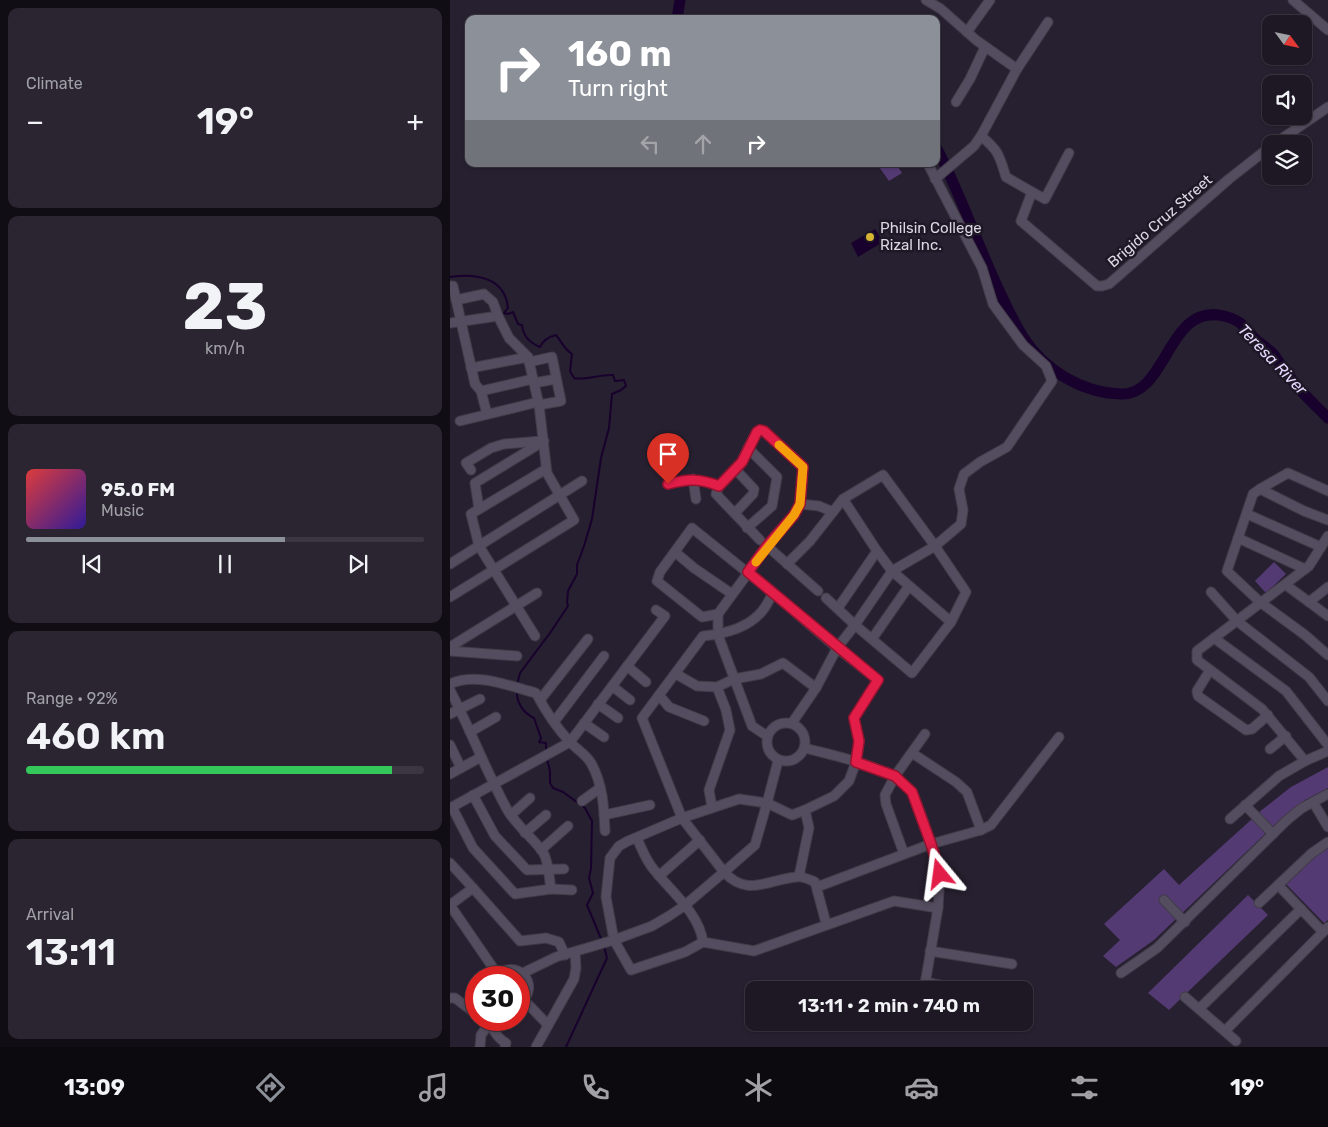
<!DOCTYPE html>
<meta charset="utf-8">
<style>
body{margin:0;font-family:Rubik,sans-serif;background:#2a2531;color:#f1f3f6;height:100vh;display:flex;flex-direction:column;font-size:19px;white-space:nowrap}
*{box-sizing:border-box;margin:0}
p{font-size:16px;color:#a0a0a6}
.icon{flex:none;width:28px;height:28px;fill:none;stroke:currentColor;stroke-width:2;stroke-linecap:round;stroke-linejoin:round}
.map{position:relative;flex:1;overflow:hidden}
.panel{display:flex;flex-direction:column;gap:8px;padding:8px;background:#100d14;width:450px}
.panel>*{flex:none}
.banner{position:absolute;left:15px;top:15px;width:475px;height:152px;border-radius:10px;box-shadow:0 1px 4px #0004,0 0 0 1px #3b3741;background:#8c9099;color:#fff;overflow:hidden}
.needle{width:32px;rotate:123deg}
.buttons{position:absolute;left:812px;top:15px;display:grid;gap:10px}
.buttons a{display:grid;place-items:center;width:50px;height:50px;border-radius:10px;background:#1d1824;box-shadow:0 1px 4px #0004,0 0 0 1px #3b3741;font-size:25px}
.speed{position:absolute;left:15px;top:966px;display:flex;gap:10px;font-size:25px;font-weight:700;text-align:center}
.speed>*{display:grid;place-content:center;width:65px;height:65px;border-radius:50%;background:#1d1824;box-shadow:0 1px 4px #0004,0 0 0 1px #3b3741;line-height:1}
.speed .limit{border:8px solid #d22;background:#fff;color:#111}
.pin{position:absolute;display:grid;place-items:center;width:42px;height:42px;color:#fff;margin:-51px -21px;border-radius:50% 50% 50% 0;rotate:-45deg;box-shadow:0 0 5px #0007}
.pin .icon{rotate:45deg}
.me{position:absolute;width:55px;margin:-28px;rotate:344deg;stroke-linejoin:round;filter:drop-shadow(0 0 4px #0008)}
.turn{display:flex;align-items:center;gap:18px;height:105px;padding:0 20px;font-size:22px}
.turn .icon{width:65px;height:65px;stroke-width:2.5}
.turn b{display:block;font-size:35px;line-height:42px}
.lanes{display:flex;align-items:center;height:48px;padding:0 20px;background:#0003;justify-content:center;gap:25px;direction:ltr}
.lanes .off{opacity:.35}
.big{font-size:38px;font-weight:600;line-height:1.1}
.panel .card{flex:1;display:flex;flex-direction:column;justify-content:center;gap:8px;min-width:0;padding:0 18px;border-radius:10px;background:#2a2531}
.panel .dial{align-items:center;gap:0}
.dial b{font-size:65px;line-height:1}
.song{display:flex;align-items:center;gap:15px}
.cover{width:60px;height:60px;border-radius:8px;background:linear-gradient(135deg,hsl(0 70% 55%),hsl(250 70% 35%))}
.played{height:5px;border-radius:2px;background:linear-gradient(90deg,#8c9099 65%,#3b3741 65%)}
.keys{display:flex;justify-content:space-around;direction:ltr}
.heat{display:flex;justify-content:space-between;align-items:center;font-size:28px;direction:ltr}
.charge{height:8px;border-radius:4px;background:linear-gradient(90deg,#34c759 92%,#3b3741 0)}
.trip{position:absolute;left:295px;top:981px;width:288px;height:50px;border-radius:10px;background:#1d1824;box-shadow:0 1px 4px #0004,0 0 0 1px #3b3741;font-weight:600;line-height:50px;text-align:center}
.tabs{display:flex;height:80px;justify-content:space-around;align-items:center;background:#0c0a0e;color:#a0a0a6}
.tabs .icon{width:35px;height:35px}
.tabs .selected{color:#8c9099}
.tabs b{font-size:22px;color:#f1f3f6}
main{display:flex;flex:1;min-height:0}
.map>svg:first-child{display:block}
.green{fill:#543a73}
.water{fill:#18022d}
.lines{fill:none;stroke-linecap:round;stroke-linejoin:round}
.stream{stroke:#18022d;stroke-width:2}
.river{stroke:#18022d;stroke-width:11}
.minor-casing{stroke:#413b48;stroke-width:11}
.minor{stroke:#544d5f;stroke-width:9}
.route-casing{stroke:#92132f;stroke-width:12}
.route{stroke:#e11d48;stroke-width:9}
.slow{stroke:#f59e0b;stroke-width:9}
.poi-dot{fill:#d7b434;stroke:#1d1726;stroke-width:2}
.labels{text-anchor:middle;stroke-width:5;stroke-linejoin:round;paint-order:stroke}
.street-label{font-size:15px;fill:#dbd7e2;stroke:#1d1726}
.poi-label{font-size:15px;fill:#dbd7e2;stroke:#1d1726;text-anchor:start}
.water-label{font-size:16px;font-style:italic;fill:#e6d7fd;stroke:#1d1726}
</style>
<main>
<section class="panel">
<div class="card"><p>Climate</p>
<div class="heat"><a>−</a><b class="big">19°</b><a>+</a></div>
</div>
<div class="card dial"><b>23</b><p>km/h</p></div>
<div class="card">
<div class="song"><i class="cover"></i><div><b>95.0 FM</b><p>Music</p></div></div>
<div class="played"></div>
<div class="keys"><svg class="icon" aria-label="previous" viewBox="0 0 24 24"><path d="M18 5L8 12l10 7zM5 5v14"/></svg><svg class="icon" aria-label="pause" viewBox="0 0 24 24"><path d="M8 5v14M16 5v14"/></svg><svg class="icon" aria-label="next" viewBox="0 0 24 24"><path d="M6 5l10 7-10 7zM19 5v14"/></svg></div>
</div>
<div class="card"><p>Range · 92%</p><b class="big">460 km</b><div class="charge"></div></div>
<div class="card"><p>Arrival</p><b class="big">13:11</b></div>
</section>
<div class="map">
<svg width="878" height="1047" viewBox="0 0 878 1047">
<rect width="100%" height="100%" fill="#272030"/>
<g class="green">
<polygon points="427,164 446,164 452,173 439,181"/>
<polygon points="824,562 836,574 816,593 805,581"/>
<polygon points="878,767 878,788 855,800 822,827 808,813 841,787"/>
<polygon points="802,819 816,833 704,940 666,967 653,956 670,940 654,924 714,869 729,885"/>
<polygon points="878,847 878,920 874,923 836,884 866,856"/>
<polygon points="798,895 818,915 719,1010 698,993"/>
</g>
<polygon class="water" points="425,229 433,242 408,257 401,243"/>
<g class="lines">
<g class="stream">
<path d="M0,277C25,273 55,277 58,308L54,313L58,314L63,312L68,324L72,325C73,336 80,343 90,347C93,340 98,337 106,335C112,342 114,349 122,354L120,371L124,378C132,381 151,374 163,375L165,381L174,380L176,386L171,390L162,394L159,428L151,458L142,519L134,546L127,565V574L118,591L117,602L118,606L100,633L70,673L67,685"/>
<path d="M67,690C66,702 73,713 84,718L91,738L89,742L96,743V752"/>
<polyline points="97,759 100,771 100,783 103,788 113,792 135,808 142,821 141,868 139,878 143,893 137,905 152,941"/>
<polyline points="116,1047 157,958 154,946"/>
</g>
<g class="river">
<polyline points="227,19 230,0"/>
<path d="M486,147C510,192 526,241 547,286C555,303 563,321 573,337C594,370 632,393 671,394C718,396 717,302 774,316C794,321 794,328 806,340C812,345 819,349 824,355C831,365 838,375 846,385C856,397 867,407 878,418"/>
</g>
<g class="minor-casing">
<g id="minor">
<path d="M476,0L491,9L526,40L567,69L531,136C549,151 549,155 556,177L582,192L571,221L647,286H652L659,284L779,179L821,146"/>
<polyline points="843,0 878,30"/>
<polyline points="517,32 540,0"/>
<polyline points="567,69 598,22"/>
<polyline points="506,102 520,79 535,47"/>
<polyline points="824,144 878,107"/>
<polyline points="485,179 524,146 531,136"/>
<polyline points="582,192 595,199 596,197 619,153"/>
<polyline points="0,286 3,286 25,384 31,391 37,414"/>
<polyline points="0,323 48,316"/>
<polyline points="79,362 102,357 111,401 89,405"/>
<polyline points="21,368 78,357"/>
<polyline points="84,383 106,379"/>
<polyline points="31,391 83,379"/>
<polyline points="10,421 88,402"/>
<polyline points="285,469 292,462 298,448"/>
<polyline points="21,470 16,463 41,448 54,444 91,441"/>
<polyline points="243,479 246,499"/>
<path d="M218,484C239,479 249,478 269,486"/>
<polyline points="810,489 854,511 878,520"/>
<polyline points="878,491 838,473 810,489 803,494 777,571 810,602 855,635 878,655"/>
<polyline points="393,499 433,475 485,546 516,592 501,622 442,571 485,546 511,524 513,510 509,489 514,474 530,462 557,447 602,381 596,366 573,345 543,304 532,268 478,164"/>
<polyline points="350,504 369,506 383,512"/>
<polyline points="29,509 25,483 94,441"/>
<polyline points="285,513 303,494 304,489 285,469 269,486 266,494 310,540"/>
<polyline points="797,514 871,547"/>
<polygon points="242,528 298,573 268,614 252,617 207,581 210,572"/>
<path d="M297,528L322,506L327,477L298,448L307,432L310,431H314L353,467L350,504L344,515L317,546L298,573L323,593C320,598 317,605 313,610C299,628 275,634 253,636L192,718L232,818L274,872L305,845L317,803L289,799L232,818L178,841L169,846L160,858L156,897L164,940L202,926L219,916L234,906L274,872C298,898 318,879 347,877C353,876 360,880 365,882L376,923"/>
<polyline points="788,538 855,569"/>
<polyline points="317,546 368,591"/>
<polyline points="427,551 442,571 405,625 462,673 501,622"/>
<polyline points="225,552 244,568 282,594"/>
<polyline points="0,564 132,481"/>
<polyline points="337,564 360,541 393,499 427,551 388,608"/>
<polyline points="836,585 878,616"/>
<polyline points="761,592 787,621 859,677 878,701"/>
<polyline points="323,593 387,648 405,625 376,598"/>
<polyline points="0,597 124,520 97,473 89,405 78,357 59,338 48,316 43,302 34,294 6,300"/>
<polyline points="859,602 878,587"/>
<polyline points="268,614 268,635 302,726 317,736"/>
<polyline points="85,636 29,546 21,514 96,469"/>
<polyline points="764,638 836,691 878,745"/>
<polyline points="422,639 459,586"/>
<polyline points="0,647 87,593"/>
<polyline points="0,651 67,656"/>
<polyline points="177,666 196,682"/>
<polyline points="760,670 747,691 748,696 796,730 802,729 818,715"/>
<polyline points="226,674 247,686 267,687 284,679 311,674 333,663 366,688"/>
<path d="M0,684C27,672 59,686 86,693C95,710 106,727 119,741C126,749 136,754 141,763C153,784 154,808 155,831"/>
<polyline points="162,686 180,700"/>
<path d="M0,690C21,730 36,772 58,811C68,827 82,837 93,852C99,862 99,878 101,889L65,894L23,848L2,807L120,742L215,616L206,610"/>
<polyline points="209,695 219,707 254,721"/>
<polyline points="90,700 138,639"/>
<polyline points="148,704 168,718"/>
<polyline points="0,714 30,699"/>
<polyline points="104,722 154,656"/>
<circle cx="336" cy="742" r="19"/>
<polyline points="134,723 154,737"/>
<polyline points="342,723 366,688 387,648 428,680 404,718 409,741 406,762 399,781 384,796 355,810 359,828 349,876"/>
<polyline points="20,732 46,717"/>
<polyline points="0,745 11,768"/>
<path d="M355,748C384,756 445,767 462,793C468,803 476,831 481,844L367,887"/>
<polyline points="820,749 836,736"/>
<polyline points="462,753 506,782 517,792 531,830"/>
<polyline points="328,761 317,803 342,815 355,810"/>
<polyline points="855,761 812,709 747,660 747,651 859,566 878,536"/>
<polyline points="0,774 31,757"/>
<polyline points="23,795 45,836 77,870 114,869"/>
<polyline points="132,801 150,788"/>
<polyline points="863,802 878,827"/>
<polyline points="795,805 823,834"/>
<polyline points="262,807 259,790 280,730 276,710 267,687"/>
<polyline points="61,815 80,798"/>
<polyline points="154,815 200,805"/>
<polyline points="780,819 829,776 855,761 878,751"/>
<polyline points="75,833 96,815"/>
<path d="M187,838C191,848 195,857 201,866C219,890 249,912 253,942"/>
<polyline points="91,850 118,826"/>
<polyline points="454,854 436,804 435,795 445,776 475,734"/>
<polyline points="0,863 23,888 0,905"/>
<polyline points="209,876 250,840"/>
<polyline points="828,885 873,932"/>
<polyline points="23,888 70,941 96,938 109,942 115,955"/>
<polyline points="101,889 122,890"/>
<polyline points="714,900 735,922"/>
<polyline points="809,903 862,853 878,842"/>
<polyline points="0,905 48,975"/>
<polyline points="480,951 562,964"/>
<polyline points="73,973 106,957 164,940 181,970 235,952 253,942 304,951 444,901 488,908"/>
<polyline points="671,973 707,948 837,820 852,808 878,794"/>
<path d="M46,978C65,954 94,987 69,1003"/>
<polyline points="475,982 514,990"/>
<polyline points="474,990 488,908 490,874 481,844 531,830 541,825 609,737"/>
<polyline points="735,997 786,1041"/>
<polyline points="0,998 5,998 26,1014"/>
<polyline points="74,1000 98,1025"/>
<polyline points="749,1009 851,909"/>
<path d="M35,1020C45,1027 43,1036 56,1043L55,1047"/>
<polyline points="775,1031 878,927"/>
<polyline points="30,1047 31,1035 41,1021"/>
<polyline points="86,1047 124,979 126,968 125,952"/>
</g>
</g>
<use href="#minor" class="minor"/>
</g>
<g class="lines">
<g class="route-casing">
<path id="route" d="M218,484C239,479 249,478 269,486L292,462L307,432L310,430L314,431L353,467L350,504L344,515L317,546L298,572L428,680L404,718L409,741L406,762L445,776L462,792L481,844L490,874"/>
</g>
<use href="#route" class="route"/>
<polyline class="slow" points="306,562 344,515 350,504 353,467 329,445"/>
</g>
<circle class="poi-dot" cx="420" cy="237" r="5"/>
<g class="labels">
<g class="street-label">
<text transform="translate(710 221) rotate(-41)" y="5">Brigido Cruz Street</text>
</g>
<g class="poi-label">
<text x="430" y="233">Philsin College<tspan x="430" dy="17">Rizal Inc.</tspan></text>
</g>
<g class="water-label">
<text transform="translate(823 359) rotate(46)" y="6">Teresa River</text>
</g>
</g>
</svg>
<div class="buttons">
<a><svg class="needle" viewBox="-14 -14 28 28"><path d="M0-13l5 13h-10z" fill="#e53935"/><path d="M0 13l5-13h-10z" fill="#a0a0a6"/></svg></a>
<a><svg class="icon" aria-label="sound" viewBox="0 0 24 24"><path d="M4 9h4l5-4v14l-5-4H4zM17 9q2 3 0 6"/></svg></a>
<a><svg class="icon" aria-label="layers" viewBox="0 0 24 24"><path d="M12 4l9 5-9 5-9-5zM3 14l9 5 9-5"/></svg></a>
</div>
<div class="speed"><div class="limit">30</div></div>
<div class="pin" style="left:218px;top:484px;background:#d93025"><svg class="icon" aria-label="arrive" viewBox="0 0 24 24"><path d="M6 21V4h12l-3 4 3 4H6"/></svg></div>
<svg class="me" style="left:490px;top:874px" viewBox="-20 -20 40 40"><path d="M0-17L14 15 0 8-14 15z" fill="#e11d48" stroke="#fff" stroke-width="4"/></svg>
<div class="trip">13:11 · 2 min · 740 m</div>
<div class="banner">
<div class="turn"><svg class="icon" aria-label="right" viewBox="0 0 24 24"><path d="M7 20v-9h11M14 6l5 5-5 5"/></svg><div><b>160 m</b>Turn right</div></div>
<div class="lanes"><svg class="icon off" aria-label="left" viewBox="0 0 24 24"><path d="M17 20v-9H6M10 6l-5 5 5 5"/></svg><svg class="icon off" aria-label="ahead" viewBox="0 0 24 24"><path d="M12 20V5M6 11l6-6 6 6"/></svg><svg class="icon" aria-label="right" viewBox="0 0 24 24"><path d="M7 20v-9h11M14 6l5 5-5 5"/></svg></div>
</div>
</div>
</main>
<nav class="tabs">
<b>13:09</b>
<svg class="icon selected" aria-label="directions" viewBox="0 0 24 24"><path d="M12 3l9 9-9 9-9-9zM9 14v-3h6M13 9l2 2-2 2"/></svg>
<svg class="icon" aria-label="music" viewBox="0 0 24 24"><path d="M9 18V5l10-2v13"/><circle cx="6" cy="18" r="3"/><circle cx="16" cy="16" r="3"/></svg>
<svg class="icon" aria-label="phone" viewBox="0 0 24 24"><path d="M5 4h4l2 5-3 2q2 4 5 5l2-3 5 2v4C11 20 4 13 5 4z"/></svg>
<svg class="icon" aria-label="climate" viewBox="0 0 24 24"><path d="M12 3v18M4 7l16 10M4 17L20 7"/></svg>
<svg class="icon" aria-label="car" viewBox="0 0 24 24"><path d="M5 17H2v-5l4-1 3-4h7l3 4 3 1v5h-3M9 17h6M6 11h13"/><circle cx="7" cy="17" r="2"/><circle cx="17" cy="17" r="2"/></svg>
<svg class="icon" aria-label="filters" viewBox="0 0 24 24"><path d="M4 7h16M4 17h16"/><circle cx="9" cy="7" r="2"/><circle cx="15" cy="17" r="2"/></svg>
<b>19°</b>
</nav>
